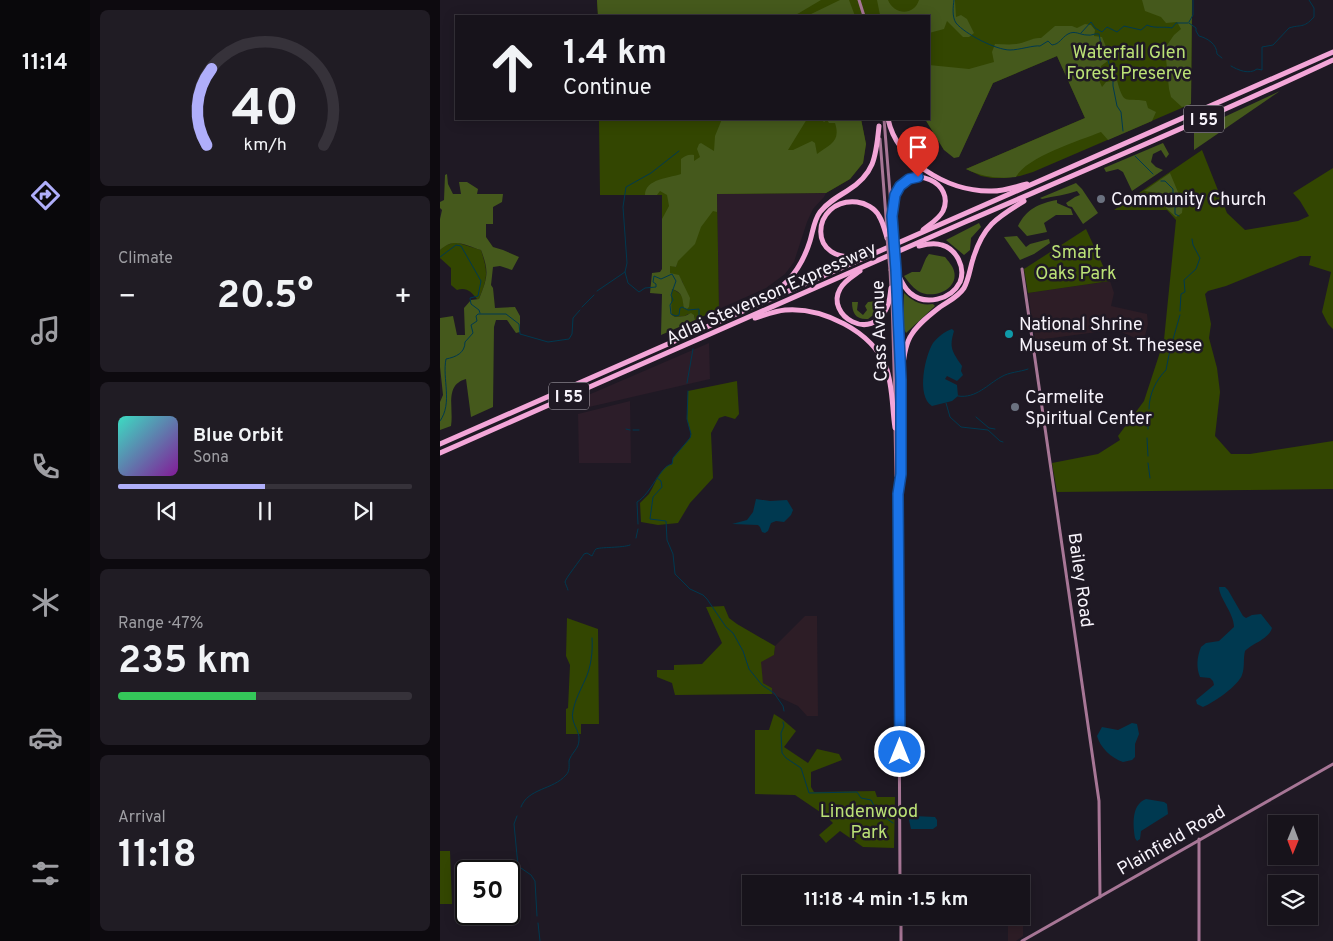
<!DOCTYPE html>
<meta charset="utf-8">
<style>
body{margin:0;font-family:Overpass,sans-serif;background:#201c24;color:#f1f3f6;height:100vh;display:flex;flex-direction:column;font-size:19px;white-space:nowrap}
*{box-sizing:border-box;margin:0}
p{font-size:16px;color:#9e9ea3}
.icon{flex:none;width:28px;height:28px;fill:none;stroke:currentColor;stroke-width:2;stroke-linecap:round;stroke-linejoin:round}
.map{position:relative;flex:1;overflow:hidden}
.side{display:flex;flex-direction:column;gap:10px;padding:10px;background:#0d0a0f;width:350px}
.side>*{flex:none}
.hud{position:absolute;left:15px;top:15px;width:475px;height:105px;border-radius:0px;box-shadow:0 2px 12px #0003,0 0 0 1px #36323a;background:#17131b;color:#f1f3f6;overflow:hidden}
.needle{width:32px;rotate:181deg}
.fabs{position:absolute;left:828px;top:815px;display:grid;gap:10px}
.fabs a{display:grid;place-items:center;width:50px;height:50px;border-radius:0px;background:#17131b;box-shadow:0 2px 12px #0003,0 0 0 1px #36323a;font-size:25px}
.speed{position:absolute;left:15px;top:860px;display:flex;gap:10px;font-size:25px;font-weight:700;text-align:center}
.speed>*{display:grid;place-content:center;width:65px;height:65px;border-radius:50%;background:#17131b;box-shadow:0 2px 12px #0003,0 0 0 1px #36323a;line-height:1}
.speed .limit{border:2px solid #111;border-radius:8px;background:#fff;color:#111}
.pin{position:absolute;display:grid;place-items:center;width:42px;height:42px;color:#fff;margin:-51px -21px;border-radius:50% 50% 50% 0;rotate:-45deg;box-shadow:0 0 5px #0007}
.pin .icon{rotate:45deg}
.me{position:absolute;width:55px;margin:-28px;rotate:0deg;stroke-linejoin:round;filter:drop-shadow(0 0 4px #0008)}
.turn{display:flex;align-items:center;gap:18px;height:105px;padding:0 25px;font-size:22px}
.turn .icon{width:65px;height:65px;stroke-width:2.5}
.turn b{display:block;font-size:35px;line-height:42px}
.big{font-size:38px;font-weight:700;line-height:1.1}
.side .card{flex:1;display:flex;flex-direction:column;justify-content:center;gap:8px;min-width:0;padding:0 18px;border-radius:8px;background:#201c24}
.side .dial{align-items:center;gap:0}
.dial svg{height:130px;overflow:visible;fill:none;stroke:#36323a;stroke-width:7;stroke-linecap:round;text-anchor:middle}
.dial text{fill:#f1f3f6;stroke:none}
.song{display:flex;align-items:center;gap:15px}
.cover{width:60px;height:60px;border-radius:8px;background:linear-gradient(135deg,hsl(170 70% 55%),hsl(290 70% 35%))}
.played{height:5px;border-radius:2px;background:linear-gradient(90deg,#afaefa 50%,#36323a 50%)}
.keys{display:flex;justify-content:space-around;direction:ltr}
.heat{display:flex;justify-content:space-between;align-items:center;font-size:28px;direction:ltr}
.charge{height:8px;border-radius:4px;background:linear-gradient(90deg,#34c759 47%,#36323a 0)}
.trip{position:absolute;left:302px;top:875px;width:288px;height:50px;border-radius:0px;background:#17131b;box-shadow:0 2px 12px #0003,0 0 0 1px #36323a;font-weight:700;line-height:50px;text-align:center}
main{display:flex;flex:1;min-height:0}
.tab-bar{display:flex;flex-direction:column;width:90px;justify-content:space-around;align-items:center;background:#09080b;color:#9e9ea3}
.tab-bar .icon{width:35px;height:35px}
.tab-bar .selected{color:#afaefa}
.tab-bar b{font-size:22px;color:#f1f3f6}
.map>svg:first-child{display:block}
.industrial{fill:#2c1d29}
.education{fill:#2d1d26}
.green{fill:#334601}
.forest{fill:#45591c}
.water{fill:#003950}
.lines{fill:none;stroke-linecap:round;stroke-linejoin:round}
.stream{stroke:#003950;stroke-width:1}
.secondary{stroke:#a77696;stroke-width:3}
.highway{stroke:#f3a6d8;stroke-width:5}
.secondary-bridge{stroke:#a77696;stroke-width:3}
.route-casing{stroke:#114b97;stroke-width:12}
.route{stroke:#1a73e8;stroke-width:9}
.worship-dot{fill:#6b7280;stroke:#1f1924;stroke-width:2}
.culture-dot{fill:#0f9aa8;stroke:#1f1924;stroke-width:2}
.labels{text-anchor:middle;stroke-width:5;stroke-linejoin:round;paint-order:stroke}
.shield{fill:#1f1924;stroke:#b6b2ba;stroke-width:1}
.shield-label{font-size:16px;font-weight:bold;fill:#f7f3fb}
.park-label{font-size:18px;fill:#bbe176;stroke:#1f1924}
.poi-label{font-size:18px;fill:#f7f3fb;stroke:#1f1924;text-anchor:start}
.street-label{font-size:18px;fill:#f7f3fb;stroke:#1f1924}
</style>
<main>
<nav class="tab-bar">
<b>11:14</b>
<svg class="icon selected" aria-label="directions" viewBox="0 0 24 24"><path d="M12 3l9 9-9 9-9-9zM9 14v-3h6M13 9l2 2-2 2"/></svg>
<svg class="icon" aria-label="music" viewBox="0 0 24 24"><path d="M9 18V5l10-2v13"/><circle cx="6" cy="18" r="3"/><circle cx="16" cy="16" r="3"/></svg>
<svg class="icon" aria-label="phone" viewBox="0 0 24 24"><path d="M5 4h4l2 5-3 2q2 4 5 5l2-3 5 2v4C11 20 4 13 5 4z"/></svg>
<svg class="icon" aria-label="climate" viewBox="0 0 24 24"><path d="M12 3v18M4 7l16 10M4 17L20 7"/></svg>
<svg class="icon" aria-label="car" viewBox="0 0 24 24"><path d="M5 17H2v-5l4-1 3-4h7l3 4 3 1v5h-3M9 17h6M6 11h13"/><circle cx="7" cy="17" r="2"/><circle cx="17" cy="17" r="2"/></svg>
<svg class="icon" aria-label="filters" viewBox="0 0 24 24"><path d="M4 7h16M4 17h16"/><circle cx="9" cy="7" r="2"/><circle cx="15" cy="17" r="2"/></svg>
</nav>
<section class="side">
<div class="card dial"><svg viewBox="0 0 100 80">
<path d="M14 69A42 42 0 1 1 86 69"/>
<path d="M14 69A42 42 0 0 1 17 22" stroke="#afaefa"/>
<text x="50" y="56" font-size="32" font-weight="700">40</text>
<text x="50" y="72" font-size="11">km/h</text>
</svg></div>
<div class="card"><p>Climate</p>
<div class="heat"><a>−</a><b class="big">20.5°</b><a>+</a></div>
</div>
<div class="card">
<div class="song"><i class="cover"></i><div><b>Blue Orbit</b><p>Sona</p></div></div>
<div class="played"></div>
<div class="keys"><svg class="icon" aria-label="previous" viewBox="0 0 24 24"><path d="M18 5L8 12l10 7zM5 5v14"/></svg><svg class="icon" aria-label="pause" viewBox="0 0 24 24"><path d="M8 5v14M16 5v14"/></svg><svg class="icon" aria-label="next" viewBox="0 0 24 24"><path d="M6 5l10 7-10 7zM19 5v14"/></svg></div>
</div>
<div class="card"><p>Range · 47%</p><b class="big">235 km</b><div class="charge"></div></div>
<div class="card"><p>Arrival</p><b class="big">11:18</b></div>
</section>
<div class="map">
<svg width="893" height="941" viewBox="0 0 893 941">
<rect width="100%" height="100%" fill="#1f1924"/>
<g class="industrial">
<polygon points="386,193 384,197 373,209 367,222 354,262 345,274 326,288 279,309 277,194"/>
<polygon points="269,343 270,379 136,410 132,402"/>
<polygon points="190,401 191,463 139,463 138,414"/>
</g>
<g class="education">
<polygon points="670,281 674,293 671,306 707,314 708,324 704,340 702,341 679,331 672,330 597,340 595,339 588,293"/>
<polygon points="365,616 377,616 378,716 367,716 358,706 332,694 332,688 323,683 321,672 321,661 334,655 335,646"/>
<polygon points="583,905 583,936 576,941 568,941 568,925 561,925 560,916 581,916 581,906"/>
</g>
<g class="green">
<polygon points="157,0 752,0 751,104 593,172 580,176 565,178 552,178 541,176 526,169 645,118 617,56 553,83 521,152 504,150 485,119 489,119 489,16 158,16"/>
<path d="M159,119H421L426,144L423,163L410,179L386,193L277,194L279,309L255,320L254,315L248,314L245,316L235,317L232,315L230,293L232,289C240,293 244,295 243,305L247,295L242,281L230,273V265L236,267L237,262L222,260V195H160Z"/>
<polygon points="762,150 787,213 805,230 858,221 869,216 860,201 853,193 893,168 893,329 888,324 882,312 891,272 869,265 871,256 860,256 786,286 768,291 765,294 771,324 769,338 777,368 780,392 775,436 791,454 810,454 893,441 893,489 617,492 612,463 658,454 680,440 678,436 704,401 724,340 736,220 727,210 674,210"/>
<polygon points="646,229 670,281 588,293 584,269"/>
<path d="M15,242L41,250C48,272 48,277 39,299H37C31,292 27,287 17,290L11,285V268L0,258V250L4,246Z"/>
<path d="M297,381L299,414L295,419L285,416L279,418L271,433L273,478L250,503L238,523L218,525L201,522L200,503C203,500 206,497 209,494C215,485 220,467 232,464L233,458L250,438L251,434L247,419L248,391Z"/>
<polygon points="284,606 289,618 297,624 335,646 334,655 321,662 323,683 332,688 332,694 235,695 232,683 217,677 217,670 234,670 234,665 262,664 282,643 266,607"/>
<polygon points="127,618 158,629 159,724 141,724 141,734 126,734 126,709 128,708 130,665 126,656"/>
<polygon points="334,714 342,719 356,731 344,747 368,763 377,749 399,754 402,760 371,772 371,787 374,792 435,791 437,797 455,797 454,848 423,847 400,831 386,843 379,835 393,823 386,816 355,795 315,794 315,730 329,730"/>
<polygon points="10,851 12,904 0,904 0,851"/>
</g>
<g class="forest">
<polygon points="157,0 381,0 354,16 158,16"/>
<polygon points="400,0 409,0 415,16 367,16"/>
<path d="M437,0H448C454,15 474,16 479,0H515L516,17L521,15L527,19L534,33L529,37H523L507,21L504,29L489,33V16L440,15Z"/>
<polygon points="702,0 752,0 751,104 742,107 731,97 729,89 725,48 734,35 741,29 737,22 726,23 721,17 705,11"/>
<path d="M645,24L651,25L655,30L654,36L662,37L669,54V60L661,66L659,80L662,87L666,82L677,80C684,107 685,97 706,101L708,108L716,112L712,121L668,140L661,132C641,140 586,157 576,177C558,179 543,177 526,169L645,118L617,56L553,83L519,157L514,158L504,150L485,119H489V65L529,69L554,62L552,52L555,44C562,44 569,45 576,44C585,43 593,37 601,38L615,26H632L637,28Z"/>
<polygon points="840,91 754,150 754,131"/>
<path d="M282,119H367L348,150H353L372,141L375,143L377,154C390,144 401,142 395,123H389L387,120L384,122L381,119H421L426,144L423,163L410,179L386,193L277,194V212L273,211L261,227L255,244L238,261L236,267L230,266V273L239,275L250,298L249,307L247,309L244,308C242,297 243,293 232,289L231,300L232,315L235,317L245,316L251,313L254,315L255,320L221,335L222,294L210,293L212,273L220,272L222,269V219L229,206L227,195L220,191L217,195H205C205,179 229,178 241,174V159C245,156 248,154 254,155V161L260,157L257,149L259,144L261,143L274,151L275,136Z"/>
<polygon points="723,143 729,154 726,158 721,150 713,154 711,162 716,167 723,170 692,191 683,172 678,169 666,172 664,168"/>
<polygon points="730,173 743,204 742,213 736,217 726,208 726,194 704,191"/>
<path d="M7,174L8,184L13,194H21L19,182H27L38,189L37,194H63L62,202L53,207V224H46V237L53,247L63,250L79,257L72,270L60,266L53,267L51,285L53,288L55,308L75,307L80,316V332L76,333L67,320H56L54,327L53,407L31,417L26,379C4,385 14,408 11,426L0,430V402L3,395L0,367V318L13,316L17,335H25L24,308L31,300L39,299C48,277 49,271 41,250C25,245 14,237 0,250V219L2,210L0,208V202L4,200L5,175Z"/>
<path d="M636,183L642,189L658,213L643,224L632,207L628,206L626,203L635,197L640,195L637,191C626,195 614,196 602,199L600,198Z"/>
<path d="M617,200V203L631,209L633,215H616L604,223L607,232L587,236L578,226C586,209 600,203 617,200Z"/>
<polygon points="539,223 541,227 531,238 530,250 524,255 506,240"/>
<polygon points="577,236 586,247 590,244 609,239 610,243 594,254 580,260 564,237"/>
<path d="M489,254L505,257C508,261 513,266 514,271C519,290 492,300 478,291C472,287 468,281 464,276L472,272H480C484,265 484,260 489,254Z"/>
<path d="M464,293C473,301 480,306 493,304L495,306L466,333L463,327Z"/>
<path d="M437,301L440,310L428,319C416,320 412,313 412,302H418L417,310L423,315L427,310L425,306L428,302Z"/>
</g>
<g class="water">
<path d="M512,329L514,331C509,348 512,351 522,366L521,371L523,375L517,381L507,376L505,379L517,385L518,396L512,401L492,406C476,396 485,356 493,343C498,337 505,331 512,329Z"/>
<polygon points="316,499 330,501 347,500 353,510 351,515 344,522 336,521 331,523 328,531 325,533 322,532 320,527 318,525 292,524 307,520 313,512"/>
<path d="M779,587H785L788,590L803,616L806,618L812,615L821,614L832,628C829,639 813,643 805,651C803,659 805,667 802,675C798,686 773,703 763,707L757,704L756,700L774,685L773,681L770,678L760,677C756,667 757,657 761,647L766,643L779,641L794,627C794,613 779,598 779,587Z"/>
<path d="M692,723L697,724L699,734L695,744V757L692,760L683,762C671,758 660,747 657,736L662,727L678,730Z"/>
<path d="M706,799L724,802L727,804L728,814L701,831L700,839L697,841L695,838C693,825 691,805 706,799Z"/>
<polygon points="474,816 495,817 497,820 497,826 493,829 471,829 469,820"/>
</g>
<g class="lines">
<g class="stream">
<path d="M514,0C513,7 512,17 516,23C525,34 556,50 570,50C579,50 594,45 600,46L608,41L612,45C620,44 621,38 628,34C635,30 640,35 647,35C652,36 654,33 659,34L661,45L667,56L673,79V86L677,106L681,112L683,131"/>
<polyline points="749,22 753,15 753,0"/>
<path d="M749,23L756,28V31L759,36C767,38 777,44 777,54L782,58"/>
<path d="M641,33L651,22L655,28L662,32L667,27L677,32L684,26L701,30L707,25C715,29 724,26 732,28L736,23H748"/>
<path d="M791,66C798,70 809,75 817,69L822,70V47L833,45L849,28C861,24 863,29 874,17V8L869,0"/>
<polyline points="695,156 713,174"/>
<polyline points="721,181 725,181 733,189 733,193 738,197 735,208 735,214 739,216"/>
<polyline points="0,257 16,245 21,246 41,281 38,296 30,298 31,304 39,310 40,313"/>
<polyline points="185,272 188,283 199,292 205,288 216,287 216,284 213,282 214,276 221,279 232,274 236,281 231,295 233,300 230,305 231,314 236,316 239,315 240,308 242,307 248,310 259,309 259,318"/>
<polyline points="157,291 185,272 187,263 183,207 186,187 211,173 239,151"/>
<polyline points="142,307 154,295"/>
<polyline points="740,311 741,294 745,292 744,280 756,269 760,258 753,245 752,239"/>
<polyline points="247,383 253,349"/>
<path d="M518,396C536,399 548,384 561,377C569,372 580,372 588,369"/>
<polyline points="506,403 510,417 521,427 548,430 560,441 563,442"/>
<path d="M709,409C709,394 716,380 726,370C729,351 735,333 740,315"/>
<polyline points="536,417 549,428 555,429"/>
<path d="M0,421C13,403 2,379 6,359C16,357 25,353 25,342L33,333L31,325L37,321L36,316L38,314H66L79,324L80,334L108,342L129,339L132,334L133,318L140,310"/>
<polyline points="186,429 190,430"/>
<polyline points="708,429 708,416"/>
<polyline points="193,430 199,430"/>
<polyline points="707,438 708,456"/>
<polyline points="708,463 710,478"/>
<polyline points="217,478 221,481 222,487 213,497 210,519 226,521 227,540 233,554 235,574 250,589 263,595 267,599 286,627 293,633 303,651 309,669 322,685 334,693 343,706 344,711"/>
<path d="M198,524L197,502C211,494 220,466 232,464L233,458L250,438L251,434L247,419L248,391"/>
<polyline points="196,538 198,529"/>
<path d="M128,590C128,589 125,583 125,582C125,579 141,559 144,554L147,553L152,556C153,554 154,551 156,549C159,547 183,548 190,545"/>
<polyline points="343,722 344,726 341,733 342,753 346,758 361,768 369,793 417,792 421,798 431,800 438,813 453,823"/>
<path d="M81,807C88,788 113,790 126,775C130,771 129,766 129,761C131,753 139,749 139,740C140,730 130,723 133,711C135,700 141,689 145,680C151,668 153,651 152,638"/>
<polyline points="77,816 74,824 78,866 91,875 95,881 97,916"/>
<polyline points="98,923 100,941"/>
</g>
<g class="secondary">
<polyline points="419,0 424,16"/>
<polyline points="444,119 451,205"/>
<polyline points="440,139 447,230"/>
<polyline points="452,214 453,234"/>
<polyline points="582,269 659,801 660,897"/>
<polyline points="450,270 451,290"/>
<polyline points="457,276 460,369"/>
<polyline points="452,298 455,404"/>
<polyline points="455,428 456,476 458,481"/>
<polyline points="759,839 759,941"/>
<polyline points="460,884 458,494 461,474 461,380"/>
<polyline points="461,916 461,941"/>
<polyline points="582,941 893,764"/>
</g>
<g class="highway">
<path d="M448,119C457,161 507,191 549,191C563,192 574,187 587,184"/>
<path d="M452,215C453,208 453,199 456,192C471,162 516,183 503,211C499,219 490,224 483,230"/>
<path d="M424,255C364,268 371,197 417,202C425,203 435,208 439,216C443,222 445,231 447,238"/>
<path d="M456,270C460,278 463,287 470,293C485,306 511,300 520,282C526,267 516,249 502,245C494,242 486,244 479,246"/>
<path d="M420,271C413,276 404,281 400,289C385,315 432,344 447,307C450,301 450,294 451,288"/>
<path d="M323,299C347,287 362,267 370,241C373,231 374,220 380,212C387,203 397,197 407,191C435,174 436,156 439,126"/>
<path d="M315,318C325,315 335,311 345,310C382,307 432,331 446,367C453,386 452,408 455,428"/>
<path d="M461,380C466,339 466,333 500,307C509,301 518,297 524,288C529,279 530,268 533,259C543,226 556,218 584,201"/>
<polyline points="0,444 893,52"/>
<path d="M0,453C175,376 350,298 525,222C648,169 772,117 893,60"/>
</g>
<g class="secondary-bridge">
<polyline points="453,234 456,270"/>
<polyline points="447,238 450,270"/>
</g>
</g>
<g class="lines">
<g class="route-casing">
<polyline id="route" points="460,752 458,494 461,474 461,380 456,270 452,216 455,195 460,186 469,179 478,177"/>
</g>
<use href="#route" class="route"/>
</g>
<g class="worship-dot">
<circle cx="661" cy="199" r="5"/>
<circle cx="575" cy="407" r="5"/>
</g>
<circle class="culture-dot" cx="569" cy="334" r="5"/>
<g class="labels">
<g class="shield">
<rect x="744" y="105.5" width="40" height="27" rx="4"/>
<rect x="109" y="382.5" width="40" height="27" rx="4"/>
</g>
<g class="shield-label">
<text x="764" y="125">I 55</text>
<text x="129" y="402">I 55</text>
</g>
<g class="park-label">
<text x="689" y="58">Waterfall Glen<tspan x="689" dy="21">Forest Preserve</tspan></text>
<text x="636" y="258">Smart<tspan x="636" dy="21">Oaks Park</tspan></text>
<text x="429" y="817">Lindenwood<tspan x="429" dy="21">Park</tspan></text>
</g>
<g class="poi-label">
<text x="671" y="205">Community Church</text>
<text x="579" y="330">National Shrine<tspan x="579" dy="21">Museum of St. Thesese</tspan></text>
<text x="585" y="403">Carmelite<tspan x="585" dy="21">Spiritual Center</tspan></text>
</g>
<g class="street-label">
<text transform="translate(331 293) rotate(-24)" y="6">Adlai Stevenson Expressway</text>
<text transform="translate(439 331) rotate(-92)" y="6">Cass Avenue</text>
<text transform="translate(641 580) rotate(82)" y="6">Bailey Road</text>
<text transform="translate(731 840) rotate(-30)" y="6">Plainfield Road</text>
</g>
</g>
</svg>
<div class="fabs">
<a><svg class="needle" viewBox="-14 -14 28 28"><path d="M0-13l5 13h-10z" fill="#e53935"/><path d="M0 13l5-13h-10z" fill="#9e9ea3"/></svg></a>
<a><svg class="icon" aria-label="layers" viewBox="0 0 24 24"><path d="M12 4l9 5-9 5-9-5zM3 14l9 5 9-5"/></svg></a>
</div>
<div class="speed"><div class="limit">50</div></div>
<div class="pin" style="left:478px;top:177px;background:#d93025"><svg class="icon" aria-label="arrive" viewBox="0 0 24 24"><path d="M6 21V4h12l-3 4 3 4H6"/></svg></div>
<svg class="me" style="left:460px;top:752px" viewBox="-20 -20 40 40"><circle r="17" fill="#1a73e8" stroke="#fff" stroke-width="3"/><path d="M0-11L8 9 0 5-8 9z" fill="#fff"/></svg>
<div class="trip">11:18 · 4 min · 1.5 km</div>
<div class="hud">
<div class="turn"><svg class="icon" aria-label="ahead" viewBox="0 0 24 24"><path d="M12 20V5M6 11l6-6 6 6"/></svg><div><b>1.4 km</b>Continue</div></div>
</div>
</div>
</main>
